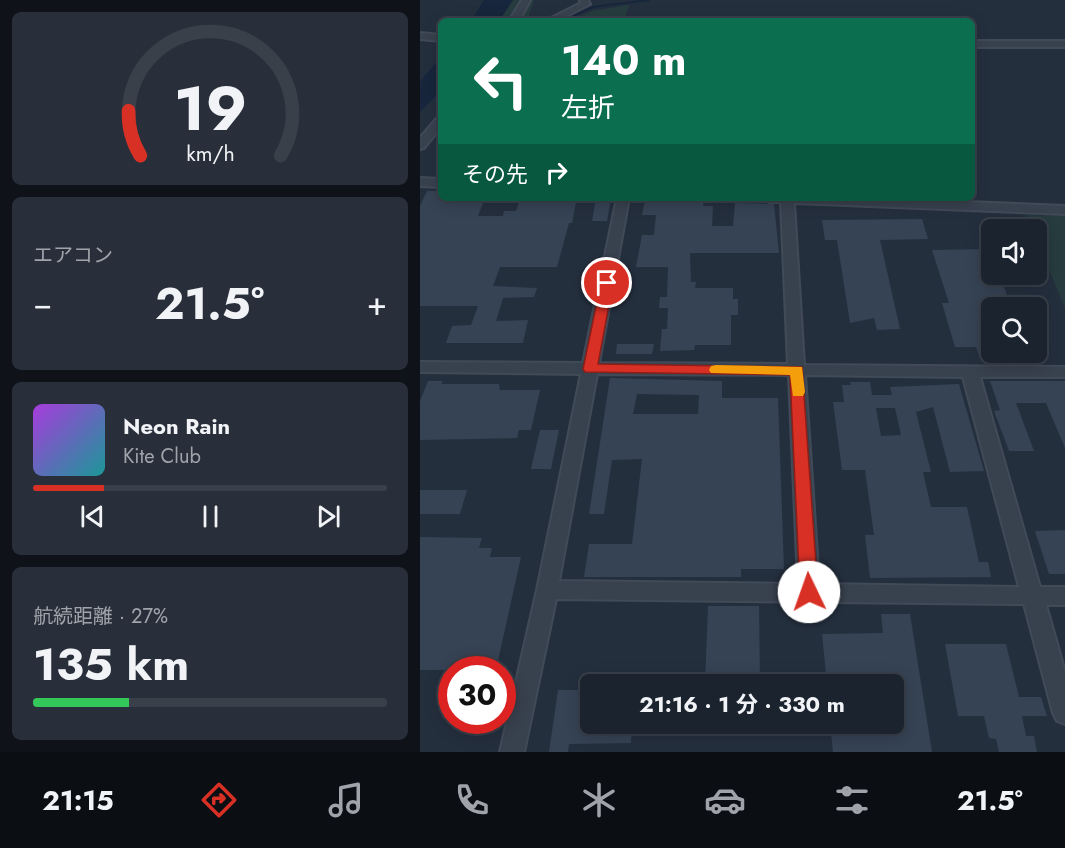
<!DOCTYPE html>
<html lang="ja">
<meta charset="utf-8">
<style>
body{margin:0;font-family:Jost,"Noto Sans JP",sans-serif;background:#282f3a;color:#f1f3f6;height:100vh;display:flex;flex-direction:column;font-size:22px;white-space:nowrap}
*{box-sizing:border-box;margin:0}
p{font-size:20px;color:#a0a4aa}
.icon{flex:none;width:33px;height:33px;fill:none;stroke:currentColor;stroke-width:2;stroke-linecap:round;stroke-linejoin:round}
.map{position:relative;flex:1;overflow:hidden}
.side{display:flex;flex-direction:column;gap:12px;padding:12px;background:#0f1319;width:420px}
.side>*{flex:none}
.guide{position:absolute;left:18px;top:18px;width:537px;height:183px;border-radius:9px;box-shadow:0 3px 15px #0003,0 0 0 2px #39404a;background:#0b6e4f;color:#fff;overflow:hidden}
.buttons{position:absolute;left:561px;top:219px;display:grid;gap:12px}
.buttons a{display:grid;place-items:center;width:66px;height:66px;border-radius:9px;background:#1b232e;box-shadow:0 3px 15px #0003,0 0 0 2px #39404a;font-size:30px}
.speed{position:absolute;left:18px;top:656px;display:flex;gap:12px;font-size:30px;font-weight:700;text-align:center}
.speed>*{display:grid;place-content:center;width:78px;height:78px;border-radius:50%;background:#1b232e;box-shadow:0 3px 15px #0003,0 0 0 2px #39404a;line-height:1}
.speed .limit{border:9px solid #d22;background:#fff;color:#111}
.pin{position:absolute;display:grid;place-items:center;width:51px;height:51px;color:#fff;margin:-26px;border:3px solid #fff;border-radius:50%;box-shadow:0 2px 6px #0007}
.me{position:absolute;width:66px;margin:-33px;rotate:357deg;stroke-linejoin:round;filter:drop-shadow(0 0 4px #0008)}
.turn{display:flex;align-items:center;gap:21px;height:126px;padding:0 24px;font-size:27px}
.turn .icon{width:78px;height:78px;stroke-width:2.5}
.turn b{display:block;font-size:42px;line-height:51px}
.then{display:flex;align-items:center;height:57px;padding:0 24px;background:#0003;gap:12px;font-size:22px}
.big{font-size:45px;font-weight:700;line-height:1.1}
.side .tile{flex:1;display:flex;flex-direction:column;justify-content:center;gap:9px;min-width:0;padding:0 21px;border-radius:9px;background:#282f3a}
.side .dial{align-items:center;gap:0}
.dial svg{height:156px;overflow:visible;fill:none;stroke:#39404a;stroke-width:7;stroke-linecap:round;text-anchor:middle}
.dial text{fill:#f1f3f6;stroke:none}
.song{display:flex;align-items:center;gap:18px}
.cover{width:72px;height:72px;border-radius:9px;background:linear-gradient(135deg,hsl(280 70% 55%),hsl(180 70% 35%))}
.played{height:6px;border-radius:3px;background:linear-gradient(90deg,#d93025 20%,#39404a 20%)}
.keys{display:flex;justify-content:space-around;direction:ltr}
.heat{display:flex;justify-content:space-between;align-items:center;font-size:33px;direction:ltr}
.charge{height:9px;border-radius:4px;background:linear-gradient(90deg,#34c759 27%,#39404a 0)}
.trip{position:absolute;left:160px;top:674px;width:324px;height:60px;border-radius:9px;background:#1b232e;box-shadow:0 3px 15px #0003,0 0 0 2px #39404a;font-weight:700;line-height:60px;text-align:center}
.tabs{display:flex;height:96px;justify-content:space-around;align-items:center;background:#0b0e12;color:#a0a4aa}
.tabs .icon{width:42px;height:42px}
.tabs .on{color:#d93025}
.tabs b{font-size:27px;color:#f1f3f6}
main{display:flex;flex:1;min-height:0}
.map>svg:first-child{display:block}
.green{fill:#263c3f}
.water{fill:#17263c}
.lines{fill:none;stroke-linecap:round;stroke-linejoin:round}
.stream{stroke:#17263c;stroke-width:2}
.building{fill:#364354;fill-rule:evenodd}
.minor-casing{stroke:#414a57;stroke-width:4}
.minor{fill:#38414e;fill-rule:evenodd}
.route{fill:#d93025;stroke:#8d1f18;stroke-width:1.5}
.slow{fill:#f59e0b}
</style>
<main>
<section class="side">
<div class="tile dial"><svg viewBox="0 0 100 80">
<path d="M14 69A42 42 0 1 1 86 69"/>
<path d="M14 69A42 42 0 0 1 8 46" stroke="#d93025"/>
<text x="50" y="56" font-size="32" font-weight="700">19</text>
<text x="50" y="72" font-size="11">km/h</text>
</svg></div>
<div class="tile"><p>エアコン</p>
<div class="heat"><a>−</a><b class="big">21.5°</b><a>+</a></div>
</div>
<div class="tile">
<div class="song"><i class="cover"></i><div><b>Neon Rain</b><p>Kite Club</p></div></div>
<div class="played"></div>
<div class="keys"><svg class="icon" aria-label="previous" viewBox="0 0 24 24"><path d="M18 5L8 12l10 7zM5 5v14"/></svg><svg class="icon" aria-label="pause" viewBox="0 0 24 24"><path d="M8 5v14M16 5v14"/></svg><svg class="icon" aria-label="next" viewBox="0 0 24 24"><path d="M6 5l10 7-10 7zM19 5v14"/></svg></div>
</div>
<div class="tile"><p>航続距離 · 27%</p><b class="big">135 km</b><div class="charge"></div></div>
</section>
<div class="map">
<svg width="645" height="752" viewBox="0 0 645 752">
<rect width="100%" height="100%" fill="#242f3e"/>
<g class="green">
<polygon points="93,0 114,0 107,21 79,21"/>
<polygon points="209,5 204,21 151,21 172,11"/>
<polygon points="605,215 645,216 645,308 617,242 616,230 611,229"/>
</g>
<g class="water">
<polygon points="64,0 93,0 79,21 51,21"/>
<polygon points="21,56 21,91 0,112 0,82"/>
</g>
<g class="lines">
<polyline class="stream" points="141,21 173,7 229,0"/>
</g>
<g class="building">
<polygon points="7,191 21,191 21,198 65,198 58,216 83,216 84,211 96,211 100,198 157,198 152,223 149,223 137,267 80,267 73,286 117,288 114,297 83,298 76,321 108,320 103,343 26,343 32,326 51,325 58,306 0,306 0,206"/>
<polygon points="176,198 191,198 187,221 172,221"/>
<polygon points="225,200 284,200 283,206 293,206 292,226 313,226 315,203 354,204 359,253 270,253 271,282 276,282 275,288 313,288 313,299 318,299 318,315 311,315 311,345 275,345 274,350 240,351 242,329 247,329 248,308 239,308 240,297 247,297 248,267 216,267 222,235 234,235 236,215 222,215"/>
<polygon points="502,219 508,239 460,240 480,329 457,330 454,318 430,323 417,240 405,240 402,220"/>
<polygon points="569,249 572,274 579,274 592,308 572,308 572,357 560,358 556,347 535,347 522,303 529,303 512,250"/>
<polygon points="197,344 234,344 232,354 196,354"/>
<path d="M190,378L302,381V398H358L364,569H321V577H164L169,544H212L222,459L192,460L184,514H169ZM217,394L279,395L278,414H213Z"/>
<polygon points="8,381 23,381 21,384 79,384 80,390 120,390 111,430 99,430 97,438 0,440 0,401"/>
<polygon points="570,381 645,381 645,448 626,403 596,403 614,451 589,451 574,411 580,410"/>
<path d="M430,382H450L452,395H472L470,387L539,384L564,471L530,472L513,407L496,412L511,472H503L511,507H547L559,562H568L571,577L450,578L445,535H454L445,470H422L413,402H424L422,385H431ZM456,408H475L481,435L461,436Z"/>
<polygon points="120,430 139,430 131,469 111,469"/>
<polygon points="0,490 47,490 40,514 0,514"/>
<polygon points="645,530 645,574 629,574 615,531"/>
<polygon points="0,537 62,538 59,548 72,548 70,557 101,557 77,665 44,665 43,669 32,670 0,670"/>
<polygon points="288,606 339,606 340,684 285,684"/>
<polygon points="461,614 490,614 512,752 413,752 410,723 474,723 474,684 407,684 402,634 463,633"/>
<polygon points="525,644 586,644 599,697 621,697 627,716 602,716 606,736 614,736 617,752 579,752 576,739 569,738 564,716 538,716"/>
<polygon points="138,690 171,690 171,723 212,723 211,743 149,744 148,752 129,752"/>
</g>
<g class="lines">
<g class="minor-casing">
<g id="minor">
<polygon points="102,0 110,0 99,21 89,21"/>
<polygon points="160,0 168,0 170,4 137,21 125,21 161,3"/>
<polygon points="0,33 21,35 21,41 0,39"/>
<rect x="552" y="41" width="93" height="6"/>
<polygon points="21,117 21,127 4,148 0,149 0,138 17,118"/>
<polygon points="0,178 21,179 21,187 0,186"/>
<path d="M197,198H209L179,363L368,364L361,202H349L343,198H445L645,206V214L374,203L384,365L645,367V377H560L620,587H645V605H626L645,672V724L637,721L633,713L604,604L136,599L104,752H80L117,590L161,374L0,372V362L163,363ZM177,374L369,375L378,584L139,581ZM385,375L543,377L599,587L399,584Z"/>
</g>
</g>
<use href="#minor" class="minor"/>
</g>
<polygon class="route" points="187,280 193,283 178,364 382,367 398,592 395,597 389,599 383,597 380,592 370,375 165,372 163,369 181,283"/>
<polygon class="slow" points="296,365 382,367 385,392 383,396 373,396 370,375 291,373 289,370 291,366"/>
</svg>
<div class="buttons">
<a><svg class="icon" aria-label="sound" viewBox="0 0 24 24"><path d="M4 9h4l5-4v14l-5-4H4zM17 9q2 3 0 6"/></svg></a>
<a><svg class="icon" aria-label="search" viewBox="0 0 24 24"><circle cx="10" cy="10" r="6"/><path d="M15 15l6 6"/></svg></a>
</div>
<div class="speed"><div class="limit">30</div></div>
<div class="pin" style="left:187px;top:283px;background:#d93025"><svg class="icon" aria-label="arrive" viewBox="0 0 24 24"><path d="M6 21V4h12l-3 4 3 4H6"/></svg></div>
<svg class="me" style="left:389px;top:592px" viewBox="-20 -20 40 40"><circle r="19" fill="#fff"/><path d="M0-13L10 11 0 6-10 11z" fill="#d93025"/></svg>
<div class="trip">21:16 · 1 分 · 330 m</div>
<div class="guide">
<div class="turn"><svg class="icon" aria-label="left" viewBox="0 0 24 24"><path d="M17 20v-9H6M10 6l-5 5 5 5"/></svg><div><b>140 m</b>左折</div></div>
<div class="then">その先<svg class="icon" aria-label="right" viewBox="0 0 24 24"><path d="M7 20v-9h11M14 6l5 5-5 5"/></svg></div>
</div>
</div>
</main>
<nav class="tabs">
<b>21:15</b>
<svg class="icon on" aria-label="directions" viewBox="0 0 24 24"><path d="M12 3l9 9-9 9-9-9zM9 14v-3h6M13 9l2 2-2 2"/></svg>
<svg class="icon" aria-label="music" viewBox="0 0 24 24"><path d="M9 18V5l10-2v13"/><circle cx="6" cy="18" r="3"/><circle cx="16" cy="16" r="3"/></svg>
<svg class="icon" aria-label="phone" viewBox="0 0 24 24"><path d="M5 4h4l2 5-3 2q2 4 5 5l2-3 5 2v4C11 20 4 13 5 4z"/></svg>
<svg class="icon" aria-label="climate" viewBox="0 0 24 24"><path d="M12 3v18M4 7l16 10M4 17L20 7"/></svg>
<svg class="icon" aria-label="car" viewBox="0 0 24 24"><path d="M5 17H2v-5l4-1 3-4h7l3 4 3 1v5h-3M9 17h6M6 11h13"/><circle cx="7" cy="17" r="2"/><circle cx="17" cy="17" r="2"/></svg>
<svg class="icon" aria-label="filters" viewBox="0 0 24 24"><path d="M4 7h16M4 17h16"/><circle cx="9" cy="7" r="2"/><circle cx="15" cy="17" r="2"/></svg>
<b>21.5°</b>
</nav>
